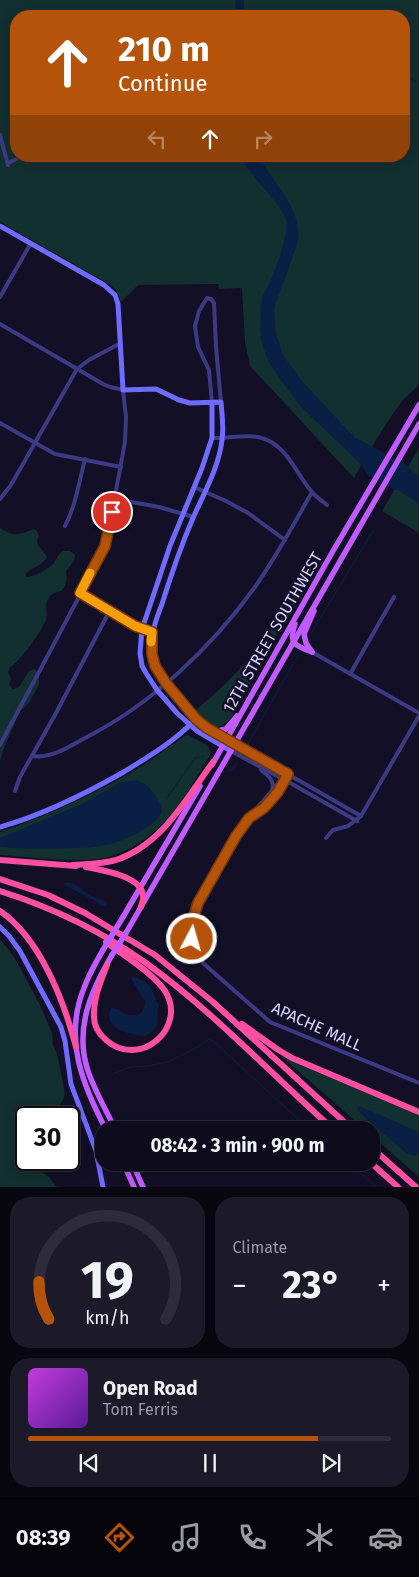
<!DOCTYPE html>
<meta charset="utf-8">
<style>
body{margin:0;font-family:"Fira Sans",sans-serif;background:#1c1929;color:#f1f3f6;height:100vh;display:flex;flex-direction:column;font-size:19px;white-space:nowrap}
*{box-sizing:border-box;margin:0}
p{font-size:16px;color:#9b9ba3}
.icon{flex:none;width:28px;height:28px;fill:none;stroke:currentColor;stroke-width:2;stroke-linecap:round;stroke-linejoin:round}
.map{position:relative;height:1187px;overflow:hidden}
.details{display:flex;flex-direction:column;gap:10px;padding:10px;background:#08060f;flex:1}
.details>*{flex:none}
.hud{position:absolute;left:10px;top:10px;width:400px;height:152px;border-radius:20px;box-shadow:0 2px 12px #0003,0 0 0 1px #2e2b3b;background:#b45309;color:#fff;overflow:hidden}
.speed{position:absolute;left:15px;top:1106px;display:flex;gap:10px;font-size:25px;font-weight:700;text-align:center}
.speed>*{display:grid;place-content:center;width:65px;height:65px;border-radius:50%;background:#0e0b1c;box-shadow:0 2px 12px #0003,0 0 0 1px #2e2b3b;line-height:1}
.speed .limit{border:2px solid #111;border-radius:8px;background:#fff;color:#111}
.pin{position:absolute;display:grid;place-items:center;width:42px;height:42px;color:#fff;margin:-21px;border:2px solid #fff;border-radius:50%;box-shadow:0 1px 5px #0007}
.me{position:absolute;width:55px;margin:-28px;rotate:6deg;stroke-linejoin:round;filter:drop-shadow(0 0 4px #0008)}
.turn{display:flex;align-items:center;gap:18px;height:105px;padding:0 25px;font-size:22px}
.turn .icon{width:65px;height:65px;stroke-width:2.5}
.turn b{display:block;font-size:35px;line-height:42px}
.lanes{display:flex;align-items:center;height:48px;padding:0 25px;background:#0003;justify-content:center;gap:25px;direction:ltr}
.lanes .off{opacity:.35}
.big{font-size:38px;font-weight:700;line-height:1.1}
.details .tile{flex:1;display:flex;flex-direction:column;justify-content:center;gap:8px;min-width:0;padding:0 18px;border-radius:20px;background:#1c1929}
.details .dial{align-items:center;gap:0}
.dial svg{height:130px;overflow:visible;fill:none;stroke:#2e2b3b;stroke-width:7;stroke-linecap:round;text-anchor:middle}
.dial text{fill:#f1f3f6;stroke:none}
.song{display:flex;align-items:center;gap:15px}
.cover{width:60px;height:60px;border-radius:8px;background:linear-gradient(135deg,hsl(290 70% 55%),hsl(270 70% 35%))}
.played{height:5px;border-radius:2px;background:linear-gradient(90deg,#b45309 80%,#2e2b3b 80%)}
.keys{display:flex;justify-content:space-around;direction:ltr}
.heat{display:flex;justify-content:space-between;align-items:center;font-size:28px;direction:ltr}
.details .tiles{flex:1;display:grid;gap:10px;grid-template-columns:1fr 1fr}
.tile:last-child{grid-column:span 2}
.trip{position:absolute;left:95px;top:1121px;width:285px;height:50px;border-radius:20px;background:#0e0b1c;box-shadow:0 2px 12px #0003,0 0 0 1px #2e2b3b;font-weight:700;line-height:50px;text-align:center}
.tab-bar{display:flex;height:80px;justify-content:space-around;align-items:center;background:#06040b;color:#9b9ba3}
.tab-bar .icon{width:35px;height:35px}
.tab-bar .selected{color:#b45309}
.tab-bar b{font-size:22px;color:#f1f3f6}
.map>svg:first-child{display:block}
.green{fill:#12302f;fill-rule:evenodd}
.water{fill:#0a1f44}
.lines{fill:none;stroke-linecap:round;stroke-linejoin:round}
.stream{stroke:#0a1f44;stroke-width:1}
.street{stroke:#3d3a85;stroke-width:4}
.secondary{stroke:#6f6bff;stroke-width:5}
.primary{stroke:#c25bff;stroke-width:5.5}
.highway{stroke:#ff4fa3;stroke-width:6}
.primary-bridge{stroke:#c25bff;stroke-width:5.5}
.route-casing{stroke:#753606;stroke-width:12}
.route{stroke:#b45309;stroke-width:9}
.slow{stroke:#f59e0b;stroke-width:9}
.labels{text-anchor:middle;stroke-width:5;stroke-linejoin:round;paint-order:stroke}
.street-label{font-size:16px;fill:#d9d4ff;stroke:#130f26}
</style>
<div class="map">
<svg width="419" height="1187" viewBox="0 0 419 1187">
<rect width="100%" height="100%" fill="#130f26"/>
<g class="green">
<path d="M0,0H419V383C414,392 405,396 400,404C383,427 368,453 354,478L250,366L245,342L242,288L219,289L218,284L138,285L121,302L116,290L111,285L0,222ZM16,16H404V156H16Z"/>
<polygon points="419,448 419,533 382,511"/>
<path d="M0,528C14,537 19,535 34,529L37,531L39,536C33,546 43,548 47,557C41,566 34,567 26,573V577C34,577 47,570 53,564C57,559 58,554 63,551H70L75,555L74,561L66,571C67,579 67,585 61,591C55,592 51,594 48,599C44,606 48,612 46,619C44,628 18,664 10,667L8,672L11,679L9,685L13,689L19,687L29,671L34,669L39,673V684L29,703L20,711L3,750L0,761Z"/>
<path d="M313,570L230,720L220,726L216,728L205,722L194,711C245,672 278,622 313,570Z"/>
<path d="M188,735L207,745L211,752L209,757C198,774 184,800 171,815C154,834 133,850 108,857C80,864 30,857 0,855V832C49,815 98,793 142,766C156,757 169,747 183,737Z"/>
<polygon points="0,939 14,957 40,1005 52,1033 53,1045 57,1054 65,1093 64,1098 52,1117 26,1118 26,1160 37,1160 36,1163 37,1169 49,1177 57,1187 0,1187"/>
<polygon points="282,1054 302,1066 419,1114 419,1177 371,1135 371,1130 366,1130 281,1056"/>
</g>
<g class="water">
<polygon points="235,0 244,0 243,16 235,16"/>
<path d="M240,156H259C272,183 306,211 297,245L274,308L276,333L283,355L302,381L354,437L404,463L410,467L412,472L419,474V504L398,490L393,489L369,476L360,464L340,444L302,408L280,379L268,361L262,343L260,330L261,309L262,297L265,292L264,291L266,290C273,277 290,234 286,220C280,204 266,192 256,179C250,172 245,164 240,156Z"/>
<path d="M136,780C149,784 159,797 162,810C160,819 151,825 144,829C120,844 101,848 74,848C49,849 25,849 0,847V838L82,804L121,782Z"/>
<path d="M65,882C76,882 84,893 94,897C99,899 102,899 106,902L107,905L104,906C100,905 98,903 94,900C84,895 74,891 64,884Z"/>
<path d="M132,976C139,979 149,982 152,990C155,995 155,1000 159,1005C154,1021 165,1024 145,1036C130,1034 102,1030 111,1008C118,1008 120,1012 125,1014C129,1016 134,1015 138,1015L143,1011L145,1002L131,978Z"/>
<polygon points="359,1106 419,1132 419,1153 415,1156 407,1154 358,1111 357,1107"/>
</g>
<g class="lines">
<g class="stream">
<polyline points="325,16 334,13 345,16"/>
<polyline points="404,73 419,85"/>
<polyline points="309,637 373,531"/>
<polyline points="248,744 298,655"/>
<polyline points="228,770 232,770 237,763"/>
<polyline points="167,798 195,758 204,756"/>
<polyline points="113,1074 130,1067 147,1066 168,1062 196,1048 209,1039 213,1041 310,1130"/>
<polyline points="348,1162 376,1187"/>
</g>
<g class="street">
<polyline points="0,135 8,165"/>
<polyline points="8,163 23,156"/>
<polyline points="0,297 31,243"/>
<polyline points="0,324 103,384 110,387 123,390 126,417 125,442 107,539 104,550 0,745"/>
<polyline points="212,403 209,370 198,347 195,326 199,311 207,298 211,299 214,303 216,347 221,402"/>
<polyline points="0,423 55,454 121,467"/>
<path d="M212,438C227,439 243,434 258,437C287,443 295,473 312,492C316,497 322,501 327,505"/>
<polyline points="194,487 226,501 248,513 285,540"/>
<polyline points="0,499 11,485 77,369 89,360 119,344"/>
<polyline points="115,499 159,507 194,517"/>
<path d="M65,526C76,505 79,482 85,459"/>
<polyline points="80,593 135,626 152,632"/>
<polyline points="312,652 419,713"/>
<polyline points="350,674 394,597"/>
<polyline points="235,744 361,816"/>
<polyline points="231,751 292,784 357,821"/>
<path d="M32,756C51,759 68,747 85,738C152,704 211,648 255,587C276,557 294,524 312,492"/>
<path d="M261,770C269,776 275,781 272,791"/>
<path d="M285,773C275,790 261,802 249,817C231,841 189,908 191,936C192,947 197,956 204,964L270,1022L419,1083"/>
<polyline points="15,791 20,777 55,715 109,612"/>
<path d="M251,817C266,809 278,794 286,779"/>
<polyline points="326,838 333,830 348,826 361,816 419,716"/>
</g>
<g class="secondary">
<path d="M0,226L104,285L115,295L118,304L123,390L156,389L179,400L190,403L221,402C222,415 224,428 222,440C219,467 204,493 193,518C181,546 171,575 162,604C156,620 149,637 152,655C155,672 188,714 203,725C213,732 224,738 235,744"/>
<polyline points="212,403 212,438 202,468 170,546 142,629 140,653 142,666 146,673 157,690 177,713 197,731 231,751"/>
<path d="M0,827C43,815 83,795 122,773C148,757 175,741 196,719"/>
<polyline points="0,927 9,936 20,951 61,1027 65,1041 71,1084 96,1151 103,1187"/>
</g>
<g class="primary">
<path d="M295,624C288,643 295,646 312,652"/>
<polyline points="312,652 306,643 304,634 314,611"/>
<polyline points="214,732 226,729 237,716"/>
<polyline points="212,765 333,551 419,405"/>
<polyline points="123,917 200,786"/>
<polyline points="126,933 419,424"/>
<path d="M103,950C96,962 89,974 84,988C63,1040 83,1084 106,1130"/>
<path d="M112,955C91,991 74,1029 88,1071C95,1091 106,1111 116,1130"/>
<polyline points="123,1162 134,1187"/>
<polyline points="132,1162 143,1187"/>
</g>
<g class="highway">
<polyline points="0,860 76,866"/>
<path d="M73,865C88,864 102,864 116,860C162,845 186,799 213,762"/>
<path d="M86,867C101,870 141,876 143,895C144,899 142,903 141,907"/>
<polyline points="0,879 48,895 85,913 155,955 213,1002 353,1130"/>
<path d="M0,891C51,907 103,932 146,963C214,1012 271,1074 334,1130"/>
<path d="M0,911C40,938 64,1001 76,1047"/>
<path d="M106,942C123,955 153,973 165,991C188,1027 140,1070 106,1040C99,1034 94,1026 94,1017C93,998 101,981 107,965"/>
<polyline points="242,1024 277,1049 292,1058 419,1112"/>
<polyline points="371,1147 416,1187"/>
<polyline points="370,1162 398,1187"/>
</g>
<g class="primary-bridge">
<polyline points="103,950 123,917"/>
<polyline points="112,955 126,933"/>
</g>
</g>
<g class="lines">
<g class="route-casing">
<polyline id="route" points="112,512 105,546 80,593 135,626 152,632 152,654 155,666 166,683 196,719 207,728 288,774 278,792 264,808 249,818 236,836 198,903 192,923 192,939"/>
</g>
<use href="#route" class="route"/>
<polyline class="slow" points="90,573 80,593 135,626 152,632 151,642"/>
</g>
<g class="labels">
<g class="street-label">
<text transform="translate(272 632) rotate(-60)" y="6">12TH STREET SOUTHWEST</text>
<text transform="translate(317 1026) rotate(24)" y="6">APACHE MALL</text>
</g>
</g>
</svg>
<div class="speed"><div class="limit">30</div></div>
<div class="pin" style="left:112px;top:512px;background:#d93025"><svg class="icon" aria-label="arrive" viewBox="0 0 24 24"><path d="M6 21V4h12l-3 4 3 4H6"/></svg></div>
<svg class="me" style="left:192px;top:939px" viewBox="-20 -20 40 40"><circle r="17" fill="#b45309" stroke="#fff" stroke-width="3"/><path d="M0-11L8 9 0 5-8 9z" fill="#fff"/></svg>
<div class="trip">08:42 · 3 min · 900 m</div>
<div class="hud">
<div class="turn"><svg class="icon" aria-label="ahead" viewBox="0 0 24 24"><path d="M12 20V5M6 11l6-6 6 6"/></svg><div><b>210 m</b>Continue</div></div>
<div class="lanes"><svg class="icon off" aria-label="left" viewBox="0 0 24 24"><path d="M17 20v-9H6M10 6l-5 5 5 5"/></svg><svg class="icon" aria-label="ahead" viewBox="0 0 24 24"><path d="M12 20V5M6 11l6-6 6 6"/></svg><svg class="icon off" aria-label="right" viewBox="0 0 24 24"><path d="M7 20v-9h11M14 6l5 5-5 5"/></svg></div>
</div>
</div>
<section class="details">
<div class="tiles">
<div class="tile dial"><svg viewBox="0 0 100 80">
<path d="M14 69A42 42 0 1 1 86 69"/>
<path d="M14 69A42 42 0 0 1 8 46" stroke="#b45309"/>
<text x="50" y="56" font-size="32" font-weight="700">19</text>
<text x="50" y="72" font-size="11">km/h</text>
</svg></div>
<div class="tile"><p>Climate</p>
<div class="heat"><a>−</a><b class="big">23°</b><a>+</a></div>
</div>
<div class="tile">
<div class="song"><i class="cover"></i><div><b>Open Road</b><p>Tom Ferris</p></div></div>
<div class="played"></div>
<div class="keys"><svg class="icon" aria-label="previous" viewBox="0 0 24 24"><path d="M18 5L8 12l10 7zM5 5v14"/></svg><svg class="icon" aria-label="pause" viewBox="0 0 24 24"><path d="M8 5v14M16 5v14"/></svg><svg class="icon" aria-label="next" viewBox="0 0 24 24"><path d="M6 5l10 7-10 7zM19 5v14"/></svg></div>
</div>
</div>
</section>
<nav class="tab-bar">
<b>08:39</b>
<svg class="icon selected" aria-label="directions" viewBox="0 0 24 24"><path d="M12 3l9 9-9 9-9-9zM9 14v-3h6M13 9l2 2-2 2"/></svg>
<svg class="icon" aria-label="music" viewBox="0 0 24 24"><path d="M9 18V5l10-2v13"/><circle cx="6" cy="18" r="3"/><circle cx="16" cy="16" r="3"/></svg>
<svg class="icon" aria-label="phone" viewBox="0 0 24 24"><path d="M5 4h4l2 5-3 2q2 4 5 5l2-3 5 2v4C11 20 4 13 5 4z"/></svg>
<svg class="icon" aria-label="climate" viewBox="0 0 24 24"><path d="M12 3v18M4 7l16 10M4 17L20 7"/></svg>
<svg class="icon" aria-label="car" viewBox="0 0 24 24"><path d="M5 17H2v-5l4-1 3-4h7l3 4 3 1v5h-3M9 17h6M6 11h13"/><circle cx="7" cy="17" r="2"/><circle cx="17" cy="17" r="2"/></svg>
</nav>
